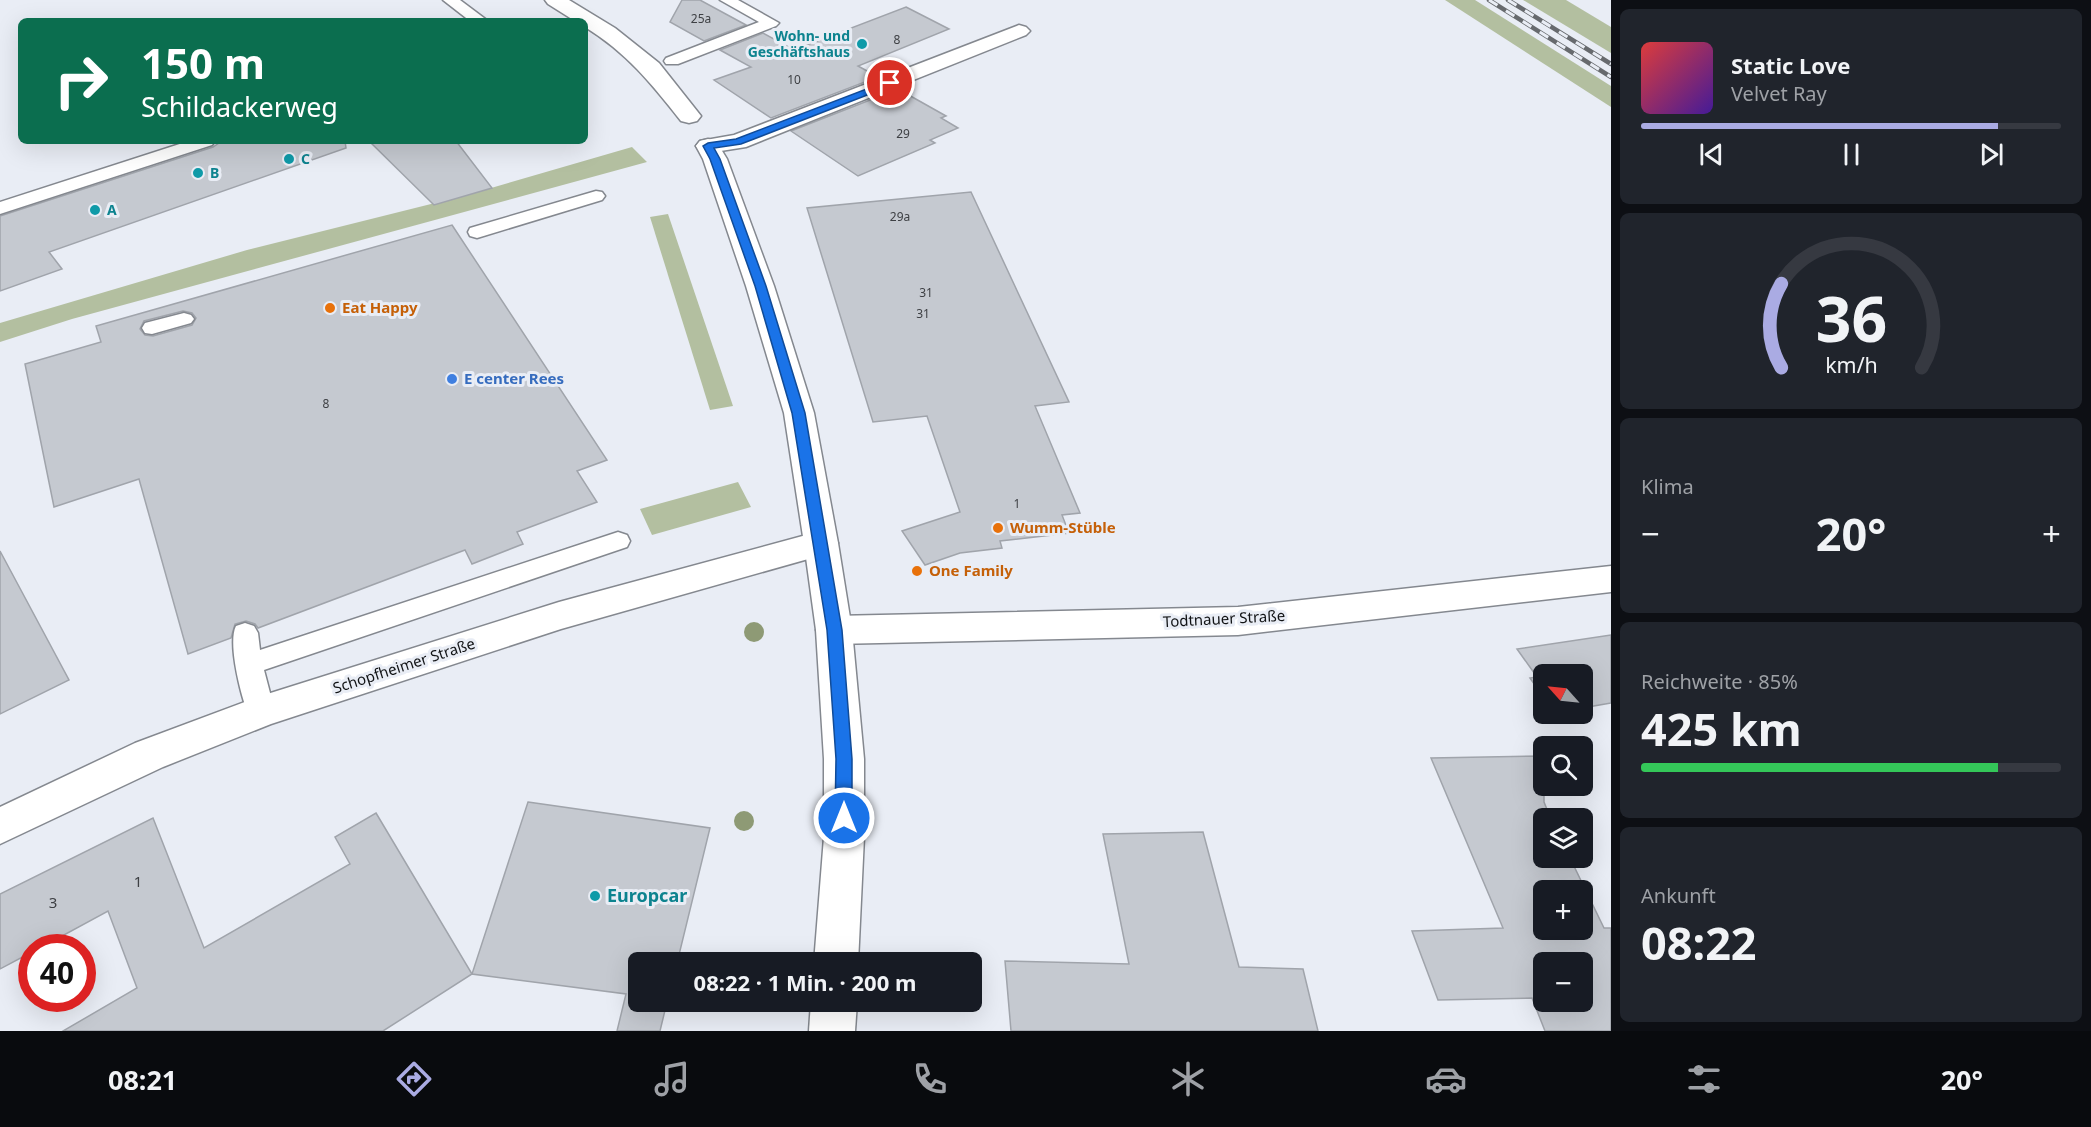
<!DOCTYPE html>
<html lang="de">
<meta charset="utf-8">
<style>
body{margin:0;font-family:"Noto Sans",sans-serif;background:#20242c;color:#f1f3f6;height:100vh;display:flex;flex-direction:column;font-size:22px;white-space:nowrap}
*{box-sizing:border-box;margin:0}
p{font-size:20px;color:#9ea1a6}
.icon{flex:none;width:33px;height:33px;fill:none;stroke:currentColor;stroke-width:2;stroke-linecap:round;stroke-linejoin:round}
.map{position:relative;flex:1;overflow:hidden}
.side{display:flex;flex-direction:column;gap:9px;padding:9px;background:#0d0f14;width:480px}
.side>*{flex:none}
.guide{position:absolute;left:18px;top:18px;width:570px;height:126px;border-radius:9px;box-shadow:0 6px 24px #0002;background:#0b6e4f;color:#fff;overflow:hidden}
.needle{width:39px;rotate:297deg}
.buttons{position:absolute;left:1533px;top:664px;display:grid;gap:12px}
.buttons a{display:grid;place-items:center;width:60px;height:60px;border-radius:9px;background:#171b24;box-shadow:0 6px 24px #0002;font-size:30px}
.speed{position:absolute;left:18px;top:934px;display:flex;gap:12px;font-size:30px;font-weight:700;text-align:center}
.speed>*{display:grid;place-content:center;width:78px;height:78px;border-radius:50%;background:#171b24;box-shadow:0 6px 24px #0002;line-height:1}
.speed .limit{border:9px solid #d22;background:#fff;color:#111}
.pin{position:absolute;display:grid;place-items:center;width:51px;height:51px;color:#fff;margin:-26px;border:3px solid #fff;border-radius:50%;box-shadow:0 2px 6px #0007}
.me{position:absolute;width:66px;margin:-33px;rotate:0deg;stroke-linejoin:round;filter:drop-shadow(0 0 4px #0008)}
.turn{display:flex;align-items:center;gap:21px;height:126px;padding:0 24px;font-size:27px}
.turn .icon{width:78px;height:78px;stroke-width:2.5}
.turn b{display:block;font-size:42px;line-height:51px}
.big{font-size:45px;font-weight:700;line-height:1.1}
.side .widget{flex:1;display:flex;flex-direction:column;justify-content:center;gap:9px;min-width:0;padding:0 21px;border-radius:9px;background:#20242c}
.side .dial{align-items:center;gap:0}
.dial svg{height:156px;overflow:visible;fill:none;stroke:#363941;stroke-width:7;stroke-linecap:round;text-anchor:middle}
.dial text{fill:#f1f3f6;stroke:none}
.song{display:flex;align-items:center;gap:18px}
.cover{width:72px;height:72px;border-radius:9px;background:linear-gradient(135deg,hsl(0 70% 55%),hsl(260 70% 35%))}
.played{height:6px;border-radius:3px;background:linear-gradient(90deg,#aaabe3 85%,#363941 85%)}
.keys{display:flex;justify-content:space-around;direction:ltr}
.heat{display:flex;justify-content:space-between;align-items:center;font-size:33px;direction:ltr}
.charge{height:9px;border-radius:4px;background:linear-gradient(90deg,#34c759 85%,#363941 0)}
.trip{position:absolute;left:628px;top:952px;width:354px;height:60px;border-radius:9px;background:#171b24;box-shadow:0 6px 24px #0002;font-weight:700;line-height:60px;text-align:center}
.dock{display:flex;height:96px;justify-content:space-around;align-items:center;background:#090b0e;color:#9ea1a6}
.dock .icon{width:42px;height:42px}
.dock .current{color:#aaabe3}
.dock b{font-size:27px;color:#f1f3f6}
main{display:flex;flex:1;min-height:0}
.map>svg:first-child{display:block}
.green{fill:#b3bfa0}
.building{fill:#c5c9d0;stroke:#a0a4ab;stroke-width:1.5;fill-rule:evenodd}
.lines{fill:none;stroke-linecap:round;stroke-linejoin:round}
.lane-casing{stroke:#84888f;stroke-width:3}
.street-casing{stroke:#84888f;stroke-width:3}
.secondary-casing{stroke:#84888f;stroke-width:3}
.lane{fill:#fff;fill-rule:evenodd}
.street{fill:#fff;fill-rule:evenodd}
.secondary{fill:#fff;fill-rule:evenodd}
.rail-casing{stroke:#676a6e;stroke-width:4.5}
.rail{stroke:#e9edf5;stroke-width:3;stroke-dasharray:10;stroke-linecap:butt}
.tree{fill:#8e9a75}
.route{fill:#1a73e8;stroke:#114b97;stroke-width:1.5}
.culture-dot{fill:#0f9aa8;stroke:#e9edf5;stroke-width:2}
.food-dot{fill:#e8710a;stroke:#e9edf5;stroke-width:2}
.shop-dot{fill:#3f7fe0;stroke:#e9edf5;stroke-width:2}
.labels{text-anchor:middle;stroke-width:6;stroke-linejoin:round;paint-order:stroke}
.number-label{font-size:12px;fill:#3e4044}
.far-culture-label{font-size:14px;font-weight:bold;fill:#0d838f;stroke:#e9edf5;text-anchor:start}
.food-label{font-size:15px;font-weight:bold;fill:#c56008;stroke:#e9edf5;text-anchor:start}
.shop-label{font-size:15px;font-weight:bold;fill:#366cbe;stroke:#e9edf5;text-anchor:start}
.street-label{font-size:15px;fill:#111315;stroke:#e9edf5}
.near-number-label{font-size:15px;fill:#3e4044}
.near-culture-label{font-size:18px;font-weight:bold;fill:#0d838f;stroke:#e9edf5;text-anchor:start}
</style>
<main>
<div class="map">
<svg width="1611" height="1031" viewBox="0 0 1611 1031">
<rect width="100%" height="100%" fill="#e9edf5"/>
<g class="green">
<polygon points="1445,0 1475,0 1611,86 1611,107"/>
<polygon points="1523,0 1566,0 1611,27 1611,53"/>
<polygon points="632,147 647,162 72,319 0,342 0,323 247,250 467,195"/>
<polygon points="668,214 733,406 710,410 650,217"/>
<polygon points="738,482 751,507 652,535 640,509"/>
</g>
<g class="building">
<polygon points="682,0 700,0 746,25 704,41 670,22"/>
<polygon points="906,7 949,29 858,66 878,77 771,118 714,80 751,67 720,50 763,33 794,50"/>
<polygon points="898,89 946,116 941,118 958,128 930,140 935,143 858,176 791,131"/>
<polygon points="222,141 345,141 346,148 49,252 62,269 0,291 0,216 213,147"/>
<polygon points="369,141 456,141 492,188 434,205"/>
<polygon points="971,192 1069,402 1035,406 1080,513 1062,515 1069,533 1000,541 1002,548 960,553 925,565 902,531 960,512 927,416 873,422 807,208"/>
<path d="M452,225L607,460L577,471L597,502L517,532L523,544L472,564L465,550L258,628L255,624L246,621L235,624L231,638L188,654L139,479L54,507L25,364L101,342L96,326ZM183,311L192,313L196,318L192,325L153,336L145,335L140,329L144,321Z"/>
<polygon points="0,551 69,680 0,714"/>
<polygon points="1611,635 1611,703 1582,708 1582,675 1544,675 1544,698 1530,678 1537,677 1517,649"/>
<path d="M1544,756V802L1551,819H1544V858H1570L1604,928H1611V1031H1545L1532,998L1438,1000L1412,931L1503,928L1431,758ZM1544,891H1582V930H1544ZM1544,963H1582V1002H1544Z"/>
<polygon points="528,802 710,828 677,963 639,963 639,1002 667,1002 660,1031 617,1031 626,994 472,974"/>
<polygon points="376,813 472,974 383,1031 63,1031 137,988 108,911 40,948 32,948 32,952 0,969 0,894 153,818 204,948 350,864 335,837"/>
<polygon points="1203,832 1239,967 1303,969 1318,1031 1011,1031 1005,961 1129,964 1103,834"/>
</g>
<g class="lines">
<g class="lane-casing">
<g id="lane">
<polygon points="443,0 460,0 488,21 470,21"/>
<polygon points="720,0 738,0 779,23 776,26 678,64 666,64 664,61 666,58 759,22"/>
<polygon points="189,141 215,141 212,145 0,214 0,202"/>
<polygon points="596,191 602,192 605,196 602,200 477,238 470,236 468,232 470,228"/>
<polygon points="184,313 191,315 194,319 191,323 152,334 145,333 142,328 145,323"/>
<path d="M618,532L627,535L630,541L627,547L264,670L275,712L271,720L261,723L251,720C242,702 227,643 236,626L245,623L254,626L258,633L260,650Z"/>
</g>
</g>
<g class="street-casing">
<g id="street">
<polygon points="1019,25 1026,27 1030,31 1026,35 746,147 708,153 700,151 696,146 700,141 734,135"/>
<polygon points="821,531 833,534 838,543 833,552 561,629 271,724 163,767 0,844 0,807 135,743 261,696 559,602"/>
<polygon points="1611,566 1611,592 1238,635 834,644 821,640 816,630 821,620 834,616 1238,607"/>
</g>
</g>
<g class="secondary-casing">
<g id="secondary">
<path d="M545,0H569L615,28L659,63L701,116L697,121L689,123L681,121C651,83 627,53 585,27V21H575L548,4Z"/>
<polygon points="708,139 716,141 727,159 774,286 814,413 838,543 852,630 864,759 864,837 858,963 814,963 824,837 824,759 816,630 804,543 784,413 746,286 703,159 696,146 700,141"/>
<polygon points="811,1002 857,1002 855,1031 809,1031"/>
</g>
</g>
<use href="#lane" class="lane"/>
<use href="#street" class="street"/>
<use href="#secondary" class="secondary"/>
<g class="rail-casing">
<g id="rail">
<polyline points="1489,0 1611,77"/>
<polyline points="1508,0 1611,64"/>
</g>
</g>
<use href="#rail" class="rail"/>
</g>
<g class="tree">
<circle cx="754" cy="632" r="10"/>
<circle cx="744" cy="821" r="10"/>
</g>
<polygon class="route" points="890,80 893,81 893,85 741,144 714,148 720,159 766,286 805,413 842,630 852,759 852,818 850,823 844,825 838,823 835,818 836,759 827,630 792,413 755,286 710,159 703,146 708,143 736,139"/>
<g class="culture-dot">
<circle cx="862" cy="44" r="6"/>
<circle cx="289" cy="159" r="6"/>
<circle cx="198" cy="173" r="6"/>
<circle cx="95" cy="210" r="6"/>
<circle cx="595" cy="896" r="6"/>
</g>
<g class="food-dot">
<circle cx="330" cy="308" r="6"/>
<circle cx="998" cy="528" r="6"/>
<circle cx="917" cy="571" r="6"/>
</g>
<circle class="shop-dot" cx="452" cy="379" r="6"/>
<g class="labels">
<g class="number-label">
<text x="701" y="23">25a</text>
<text x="897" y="44">8</text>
<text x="794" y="84">10</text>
<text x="903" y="138">29</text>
<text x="900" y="221">29a</text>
<text x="926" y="297">31</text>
<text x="923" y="318">31</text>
<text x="326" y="408">8</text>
<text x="1017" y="508">1</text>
</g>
<g class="far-culture-label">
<text x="850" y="41" text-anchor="end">Wohn- und<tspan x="850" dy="16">Geschäftshaus</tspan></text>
<text x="301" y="164">C</text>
<text x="210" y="178">B</text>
<text x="107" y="215">A</text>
</g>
<g class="food-label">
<text x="342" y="313">Eat Happy</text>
<text x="1010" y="533">Wumm-Stüble</text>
<text x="929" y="576">One Family</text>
</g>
<g class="shop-label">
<text x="464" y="384">E center Rees</text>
</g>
<g class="street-label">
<text transform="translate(1224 619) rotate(-3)" y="5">Todtnauer Straße</text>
<text transform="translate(404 666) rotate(-18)" y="5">Schopfheimer Straße</text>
</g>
<g class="near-number-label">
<text x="138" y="887">1</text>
<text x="53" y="908">3</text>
</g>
<g class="near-culture-label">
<text x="607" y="902">Europcar</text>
</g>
</g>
</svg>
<div class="buttons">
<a><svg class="needle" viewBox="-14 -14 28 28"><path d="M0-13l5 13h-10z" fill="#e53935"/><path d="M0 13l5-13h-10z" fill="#9ea1a6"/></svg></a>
<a><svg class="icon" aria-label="search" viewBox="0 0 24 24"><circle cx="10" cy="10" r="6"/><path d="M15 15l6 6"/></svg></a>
<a><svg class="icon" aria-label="layers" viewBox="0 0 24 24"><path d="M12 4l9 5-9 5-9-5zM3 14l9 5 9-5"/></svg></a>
<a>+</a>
<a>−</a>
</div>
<div class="speed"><div class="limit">40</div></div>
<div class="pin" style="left:890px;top:83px;background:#d93025"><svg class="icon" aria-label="arrive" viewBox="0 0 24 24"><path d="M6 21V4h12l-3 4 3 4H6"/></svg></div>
<svg class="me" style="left:844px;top:818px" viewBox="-20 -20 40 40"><circle r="17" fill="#1a73e8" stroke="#fff" stroke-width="3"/><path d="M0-11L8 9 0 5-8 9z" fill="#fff"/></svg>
<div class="trip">08:22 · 1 Min. · 200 m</div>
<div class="guide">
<div class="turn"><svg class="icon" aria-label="right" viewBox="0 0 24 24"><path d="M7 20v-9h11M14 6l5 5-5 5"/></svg><div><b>150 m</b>Schildackerweg</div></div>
</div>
</div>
<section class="side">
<div class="widget">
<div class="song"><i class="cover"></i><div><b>Static Love</b><p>Velvet Ray</p></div></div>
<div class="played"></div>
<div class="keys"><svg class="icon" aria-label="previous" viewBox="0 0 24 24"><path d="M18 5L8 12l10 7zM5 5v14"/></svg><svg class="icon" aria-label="pause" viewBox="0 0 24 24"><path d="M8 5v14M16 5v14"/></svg><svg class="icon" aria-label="next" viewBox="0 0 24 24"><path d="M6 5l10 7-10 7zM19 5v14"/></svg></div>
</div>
<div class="widget dial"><svg viewBox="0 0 100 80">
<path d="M14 69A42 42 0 1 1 86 69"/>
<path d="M14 69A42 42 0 0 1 14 26" stroke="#aaabe3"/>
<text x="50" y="56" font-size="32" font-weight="700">36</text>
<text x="50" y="72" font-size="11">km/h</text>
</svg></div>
<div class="widget"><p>Klima</p>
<div class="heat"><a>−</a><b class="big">20°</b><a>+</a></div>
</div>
<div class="widget"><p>Reichweite · 85%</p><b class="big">425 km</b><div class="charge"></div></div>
<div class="widget"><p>Ankunft</p><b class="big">08:22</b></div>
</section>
</main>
<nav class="dock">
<b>08:21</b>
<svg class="icon current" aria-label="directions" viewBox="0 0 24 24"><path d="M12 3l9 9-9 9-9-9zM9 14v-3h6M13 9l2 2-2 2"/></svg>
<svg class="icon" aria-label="music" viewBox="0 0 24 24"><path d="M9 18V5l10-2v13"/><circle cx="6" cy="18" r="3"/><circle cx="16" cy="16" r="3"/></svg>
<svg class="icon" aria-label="phone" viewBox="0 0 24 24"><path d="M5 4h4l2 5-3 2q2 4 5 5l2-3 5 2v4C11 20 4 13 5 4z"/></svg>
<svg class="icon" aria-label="climate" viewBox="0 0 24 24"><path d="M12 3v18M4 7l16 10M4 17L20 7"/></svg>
<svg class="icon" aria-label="car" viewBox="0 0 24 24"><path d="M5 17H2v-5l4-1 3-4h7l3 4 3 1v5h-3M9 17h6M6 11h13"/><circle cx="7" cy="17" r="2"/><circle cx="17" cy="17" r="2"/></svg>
<svg class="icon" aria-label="filters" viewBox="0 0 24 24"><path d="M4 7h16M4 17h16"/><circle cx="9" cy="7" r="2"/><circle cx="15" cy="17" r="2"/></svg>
<b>20°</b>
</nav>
